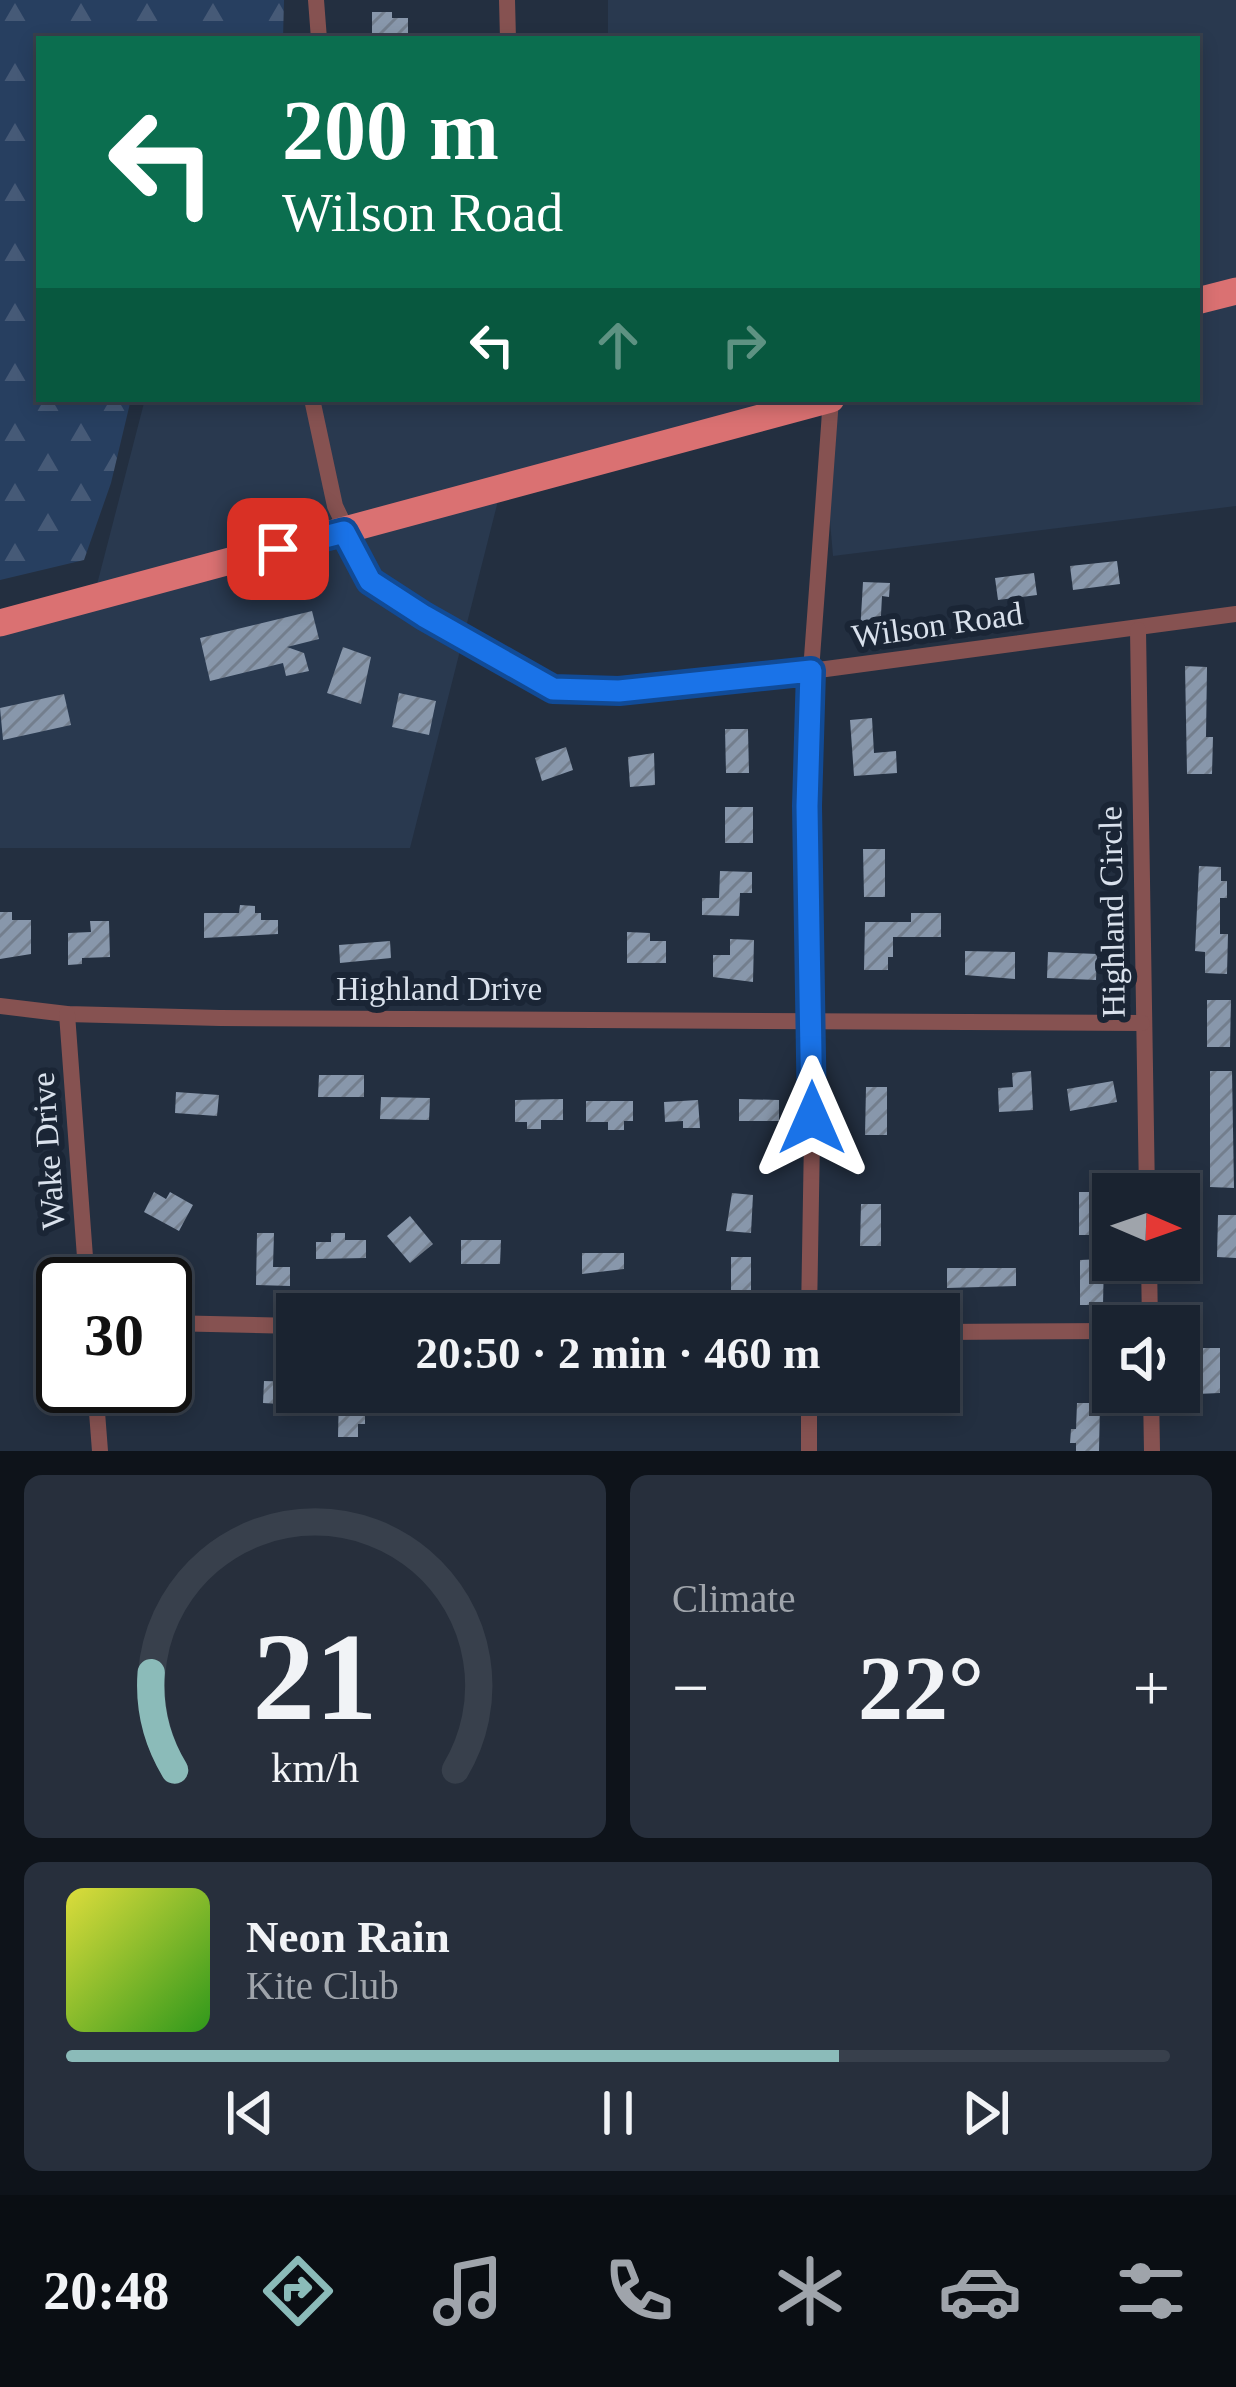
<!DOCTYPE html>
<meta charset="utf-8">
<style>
body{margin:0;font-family:Georgia,serif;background:#272f3c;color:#f1f3f6;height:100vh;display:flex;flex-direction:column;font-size:45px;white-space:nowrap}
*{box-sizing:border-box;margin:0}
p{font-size:39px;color:#9fa4ab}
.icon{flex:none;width:66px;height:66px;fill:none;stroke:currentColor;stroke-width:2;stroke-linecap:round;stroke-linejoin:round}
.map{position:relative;height:1451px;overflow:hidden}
.drawer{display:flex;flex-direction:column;gap:24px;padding:24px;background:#0e131a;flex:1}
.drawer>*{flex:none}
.hud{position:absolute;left:36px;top:36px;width:1164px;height:366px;border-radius:0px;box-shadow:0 6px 18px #0003,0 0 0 3px #38404c;background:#0b6e4f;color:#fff;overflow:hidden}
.needle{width:78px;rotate:92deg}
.controls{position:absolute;left:1092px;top:1173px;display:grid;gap:24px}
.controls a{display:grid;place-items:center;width:108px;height:108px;border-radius:0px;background:#1a2330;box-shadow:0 6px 18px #0003,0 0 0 3px #38404c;font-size:60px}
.speed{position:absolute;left:36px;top:1257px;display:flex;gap:24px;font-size:60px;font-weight:700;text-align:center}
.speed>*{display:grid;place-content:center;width:156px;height:156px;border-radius:50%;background:#1a2330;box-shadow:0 6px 18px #0003,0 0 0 3px #38404c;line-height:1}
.speed .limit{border:6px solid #111;border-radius:18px;background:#fff;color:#111}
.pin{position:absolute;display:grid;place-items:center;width:102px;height:102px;color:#fff;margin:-51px;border-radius:24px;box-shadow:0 6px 18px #0006}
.me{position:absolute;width:132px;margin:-66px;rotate:0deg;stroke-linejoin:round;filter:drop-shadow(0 0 9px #0008)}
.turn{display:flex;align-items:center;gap:42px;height:252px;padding:0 48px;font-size:54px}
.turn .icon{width:156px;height:156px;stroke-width:2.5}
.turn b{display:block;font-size:84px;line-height:102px}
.lanes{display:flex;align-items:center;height:114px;padding:0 48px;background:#0003;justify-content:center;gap:60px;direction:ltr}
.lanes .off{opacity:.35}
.big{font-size:90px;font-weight:700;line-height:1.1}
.drawer .card{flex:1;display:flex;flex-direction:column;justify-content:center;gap:18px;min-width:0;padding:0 42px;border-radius:18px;background:#272f3c}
.drawer .dial{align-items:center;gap:0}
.dial svg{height:312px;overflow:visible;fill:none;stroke:#38404c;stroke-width:7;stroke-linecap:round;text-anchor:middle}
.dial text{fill:#f1f3f6;stroke:none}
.song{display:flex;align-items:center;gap:36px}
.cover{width:144px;height:144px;border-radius:18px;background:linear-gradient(135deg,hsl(60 70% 55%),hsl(110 70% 35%))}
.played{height:12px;border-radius:6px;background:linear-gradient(90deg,#8bbbb9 70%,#38404c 70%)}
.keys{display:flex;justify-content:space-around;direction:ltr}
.heat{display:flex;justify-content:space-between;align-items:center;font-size:66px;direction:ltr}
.drawer .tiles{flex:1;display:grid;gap:24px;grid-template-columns:1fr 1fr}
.card:last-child{grid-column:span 2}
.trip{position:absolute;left:276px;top:1293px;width:684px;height:120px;border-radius:0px;background:#1a2330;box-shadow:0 6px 18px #0003,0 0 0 3px #38404c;font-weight:700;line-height:120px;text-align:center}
.tabs{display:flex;height:192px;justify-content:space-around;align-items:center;background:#0a0e13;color:#9fa4ab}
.tabs .icon{width:84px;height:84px}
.tabs .selected{color:#8bbbb9}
.tabs b{font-size:54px;color:#f1f3f6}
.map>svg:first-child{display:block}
.built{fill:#29394f}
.forest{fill:url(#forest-firs)}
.building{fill:url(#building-hatch)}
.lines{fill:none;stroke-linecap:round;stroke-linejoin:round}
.minor{stroke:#865251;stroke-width:16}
.primary{stroke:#da7172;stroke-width:27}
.route-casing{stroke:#114b97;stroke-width:30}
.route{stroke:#1a73e8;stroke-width:21}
.labels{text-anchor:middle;stroke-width:12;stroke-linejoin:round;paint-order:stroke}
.street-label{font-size:33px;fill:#d9e1ec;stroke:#1a2535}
</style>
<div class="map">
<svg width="1236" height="1451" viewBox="0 0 1236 1451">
<defs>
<pattern id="forest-firs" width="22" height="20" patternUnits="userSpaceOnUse" patternTransform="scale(3)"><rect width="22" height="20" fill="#273f60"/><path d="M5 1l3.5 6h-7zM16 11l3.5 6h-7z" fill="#465a77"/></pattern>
<pattern id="building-hatch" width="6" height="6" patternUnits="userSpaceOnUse" patternTransform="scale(3)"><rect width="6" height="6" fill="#8897ab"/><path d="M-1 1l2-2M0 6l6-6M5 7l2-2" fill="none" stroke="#737e8d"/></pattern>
</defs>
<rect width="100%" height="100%" fill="#232f40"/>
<polygon class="built" points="608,0 1236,0 1236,506 833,556 820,403 502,485 410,848 0,848 0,616 93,600 145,399 1197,399 1197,39 608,39"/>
<polygon class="forest" points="0,0 284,0 283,39 39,39 39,399 131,399 111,483 84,560 0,580"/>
<g class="building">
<polygon points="372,12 392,12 392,18 408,18 408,39 372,39"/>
<polygon points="1117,561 1120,584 1073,590 1070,566"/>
<polygon points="1034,573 1037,595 998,600 995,578"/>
<polygon points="863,582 890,583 889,597 882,596 880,634 860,633"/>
<polygon points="312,611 319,639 287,647 304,653 309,671 286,676 283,663 210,681 200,638"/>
<polygon points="343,647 371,657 361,704 327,693"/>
<polygon points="1185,666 1207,667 1206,737 1213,737 1212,774 1187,774"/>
<polygon points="399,693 436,701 429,735 392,727"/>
<polygon points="64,694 71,725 3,740 0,708"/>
<polygon points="872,718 874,753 896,751 897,773 854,776 850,720"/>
<polygon points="725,729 748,729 749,773 726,773"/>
<polygon points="566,747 573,770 542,781 535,758"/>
<polygon points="654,753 655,785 630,787 628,757"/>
<rect x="725" y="807" width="28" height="36"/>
<polygon points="863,849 885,849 885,897 864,897"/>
<polygon points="1199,866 1221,867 1221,881 1227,881 1227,898 1220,898 1220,934 1228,934 1227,974 1205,973 1205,952 1195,951"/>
<polygon points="720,871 752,872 752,893 740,893 739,916 702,915 702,898 719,898"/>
<polygon points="240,905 255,906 255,913 261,913 261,920 278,920 278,934 204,938 204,913 239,913"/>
<polygon points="0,912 12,912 12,920 31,920 31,954 0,959"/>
<polygon points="911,913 941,913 941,937 893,937 893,957 888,957 888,970 864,970 865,922 911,922"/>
<polygon points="90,921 109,921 110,957 82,958 82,964 68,965 68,933 91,932"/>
<polygon points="627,932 650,933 650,941 666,941 666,963 627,963"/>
<polygon points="730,939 754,940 753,982 713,977 713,955 730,955"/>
<polygon points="390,941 391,958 340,963 339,945"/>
<polygon points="965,951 1015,952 1015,979 965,975"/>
<polygon points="1048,952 1097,954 1096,980 1047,978"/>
<polygon points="1207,1000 1231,1000 1230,1047 1207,1047"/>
<polygon points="1031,1071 1033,1110 999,1112 998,1088 1013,1087 1012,1073"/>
<polygon points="1210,1071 1232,1071 1234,1188 1210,1187"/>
<polygon points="319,1075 364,1075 364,1097 318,1097"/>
<polygon points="1113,1081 1117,1102 1070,1111 1067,1089"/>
<polygon points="866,1087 887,1087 887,1135 865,1135"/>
<polygon points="176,1092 219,1095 217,1116 175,1113"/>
<polygon points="381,1097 430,1098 429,1120 380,1119"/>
<polygon points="563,1099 563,1120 541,1120 541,1129 527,1129 527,1122 515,1122 515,1100"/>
<polygon points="739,1099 779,1100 779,1121 739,1121"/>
<polygon points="698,1100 700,1128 683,1128 683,1121 665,1122 664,1102"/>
<polygon points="586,1101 633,1101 633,1121 624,1121 624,1130 608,1130 608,1122 586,1122"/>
<polygon points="154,1192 166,1199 170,1192 193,1205 179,1231 144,1212"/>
<rect x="1079" y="1192" width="23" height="43"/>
<polygon points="732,1193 753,1195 751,1233 726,1231"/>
<polygon points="861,1204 881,1204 881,1246 860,1246"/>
<polygon points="1218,1215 1236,1215 1236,1258 1217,1257"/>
<polygon points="410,1216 433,1244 410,1263 387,1236"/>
<polygon points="257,1233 274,1233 273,1267 290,1267 290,1286 256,1285"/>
<polygon points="331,1233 345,1233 345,1240 366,1240 366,1258 316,1259 316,1242 331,1242"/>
<polygon points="461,1240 501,1240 500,1264 461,1264"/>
<polygon points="582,1253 624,1253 624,1269 582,1274"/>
<rect x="731" y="1257" width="20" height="37"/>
<polygon points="1104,1259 1103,1305 1080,1305 1080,1260"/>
<polygon points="947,1268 1016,1268 1016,1286 947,1288"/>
<polygon points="1197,1348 1220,1348 1220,1393 1197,1394"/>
<polygon points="264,1381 297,1382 297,1405 263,1403"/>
<polygon points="339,1392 358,1392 358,1410 365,1410 365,1424 358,1424 358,1437 338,1437"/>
<polygon points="1077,1403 1100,1403 1099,1451 1076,1451 1076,1443 1070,1443 1071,1429 1076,1429"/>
</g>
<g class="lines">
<g class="minor">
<polyline points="316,0 319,39"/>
<polyline points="507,0 508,39"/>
<polyline points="312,399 335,506 371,581 424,617 553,689 618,691 811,671 1236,614"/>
<polyline points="1138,630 1147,1194"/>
<polyline points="0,1006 67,1014 220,1018 1142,1023"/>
<polyline points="67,1014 87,1284"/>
<polyline points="1149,1260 1150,1326"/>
<polyline points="809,1314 813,1079 807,806 811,671 831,399"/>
<polyline points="165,1323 297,1326"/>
<polyline points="939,1332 1113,1331"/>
<polyline points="95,1386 100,1451"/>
<polyline points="809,1392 809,1451"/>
<polyline points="1151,1392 1152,1451"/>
</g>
<g class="primary">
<polyline points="1197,301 1236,291"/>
<polyline points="0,623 831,399"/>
</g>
</g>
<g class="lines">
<g class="route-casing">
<polyline id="route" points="278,549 344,532 370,581 424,616 553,689 619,691 811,671 807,806 812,1118"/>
</g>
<use href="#route" class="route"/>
</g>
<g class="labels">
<g class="street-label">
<text transform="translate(937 624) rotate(-8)" y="12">Wilson Road</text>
<text transform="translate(1111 912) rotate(-91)" y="12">Highland Circle</text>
<text x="439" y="1000">Highland Drive</text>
<text transform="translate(47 1151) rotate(-94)" y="12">Wake Drive</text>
</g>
</g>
</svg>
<div class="controls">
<a><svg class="needle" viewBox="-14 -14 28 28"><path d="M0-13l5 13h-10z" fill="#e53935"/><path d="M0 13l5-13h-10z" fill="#9fa4ab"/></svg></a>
<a><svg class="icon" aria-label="sound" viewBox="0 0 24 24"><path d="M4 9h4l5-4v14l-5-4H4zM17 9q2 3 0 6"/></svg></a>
</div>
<div class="speed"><div class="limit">30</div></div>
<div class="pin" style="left:278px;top:549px;background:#d93025"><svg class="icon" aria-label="arrive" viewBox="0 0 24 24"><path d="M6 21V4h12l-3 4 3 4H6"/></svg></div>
<svg class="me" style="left:812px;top:1118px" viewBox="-20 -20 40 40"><path d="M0-17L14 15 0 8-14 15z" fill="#1a73e8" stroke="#fff" stroke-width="4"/></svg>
<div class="trip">20:50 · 2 min · 460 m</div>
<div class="hud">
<div class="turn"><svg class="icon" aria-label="left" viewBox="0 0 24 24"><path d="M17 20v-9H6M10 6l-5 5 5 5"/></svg><div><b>200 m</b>Wilson Road</div></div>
<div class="lanes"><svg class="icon" aria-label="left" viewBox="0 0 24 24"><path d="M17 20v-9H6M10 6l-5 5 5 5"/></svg><svg class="icon off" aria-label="ahead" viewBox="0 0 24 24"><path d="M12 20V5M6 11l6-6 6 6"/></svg><svg class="icon off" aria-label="right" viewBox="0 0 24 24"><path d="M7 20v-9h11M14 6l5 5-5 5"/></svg></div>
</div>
</div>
<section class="drawer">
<div class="tiles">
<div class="card dial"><svg viewBox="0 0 100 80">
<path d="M14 69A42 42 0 1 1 86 69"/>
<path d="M14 69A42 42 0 0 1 8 44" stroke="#8bbbb9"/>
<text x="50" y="56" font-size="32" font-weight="700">21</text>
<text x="50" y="72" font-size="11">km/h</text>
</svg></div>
<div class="card"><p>Climate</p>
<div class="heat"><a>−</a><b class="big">22°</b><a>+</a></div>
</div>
<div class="card">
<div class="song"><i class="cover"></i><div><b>Neon Rain</b><p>Kite Club</p></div></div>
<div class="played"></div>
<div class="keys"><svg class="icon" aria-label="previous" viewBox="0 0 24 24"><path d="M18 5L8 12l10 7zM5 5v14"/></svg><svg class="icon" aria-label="pause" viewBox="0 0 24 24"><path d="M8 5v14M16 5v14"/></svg><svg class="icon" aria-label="next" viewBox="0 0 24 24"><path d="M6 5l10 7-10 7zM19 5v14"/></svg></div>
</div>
</div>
</section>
<nav class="tabs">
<b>20:48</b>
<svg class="icon selected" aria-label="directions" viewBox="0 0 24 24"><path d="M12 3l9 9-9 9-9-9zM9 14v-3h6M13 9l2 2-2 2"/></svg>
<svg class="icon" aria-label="music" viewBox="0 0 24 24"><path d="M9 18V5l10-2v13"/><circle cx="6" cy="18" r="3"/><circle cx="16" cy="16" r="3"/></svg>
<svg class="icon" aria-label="phone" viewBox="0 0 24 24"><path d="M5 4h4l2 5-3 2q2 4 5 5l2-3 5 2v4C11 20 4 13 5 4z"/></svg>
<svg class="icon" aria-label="climate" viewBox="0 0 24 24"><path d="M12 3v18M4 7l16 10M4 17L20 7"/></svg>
<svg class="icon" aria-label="car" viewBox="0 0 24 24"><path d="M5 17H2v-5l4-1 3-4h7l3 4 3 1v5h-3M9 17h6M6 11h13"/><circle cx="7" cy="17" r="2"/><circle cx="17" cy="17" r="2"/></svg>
<svg class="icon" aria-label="filters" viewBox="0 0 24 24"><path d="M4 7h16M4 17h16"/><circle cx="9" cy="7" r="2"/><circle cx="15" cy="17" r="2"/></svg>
</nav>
